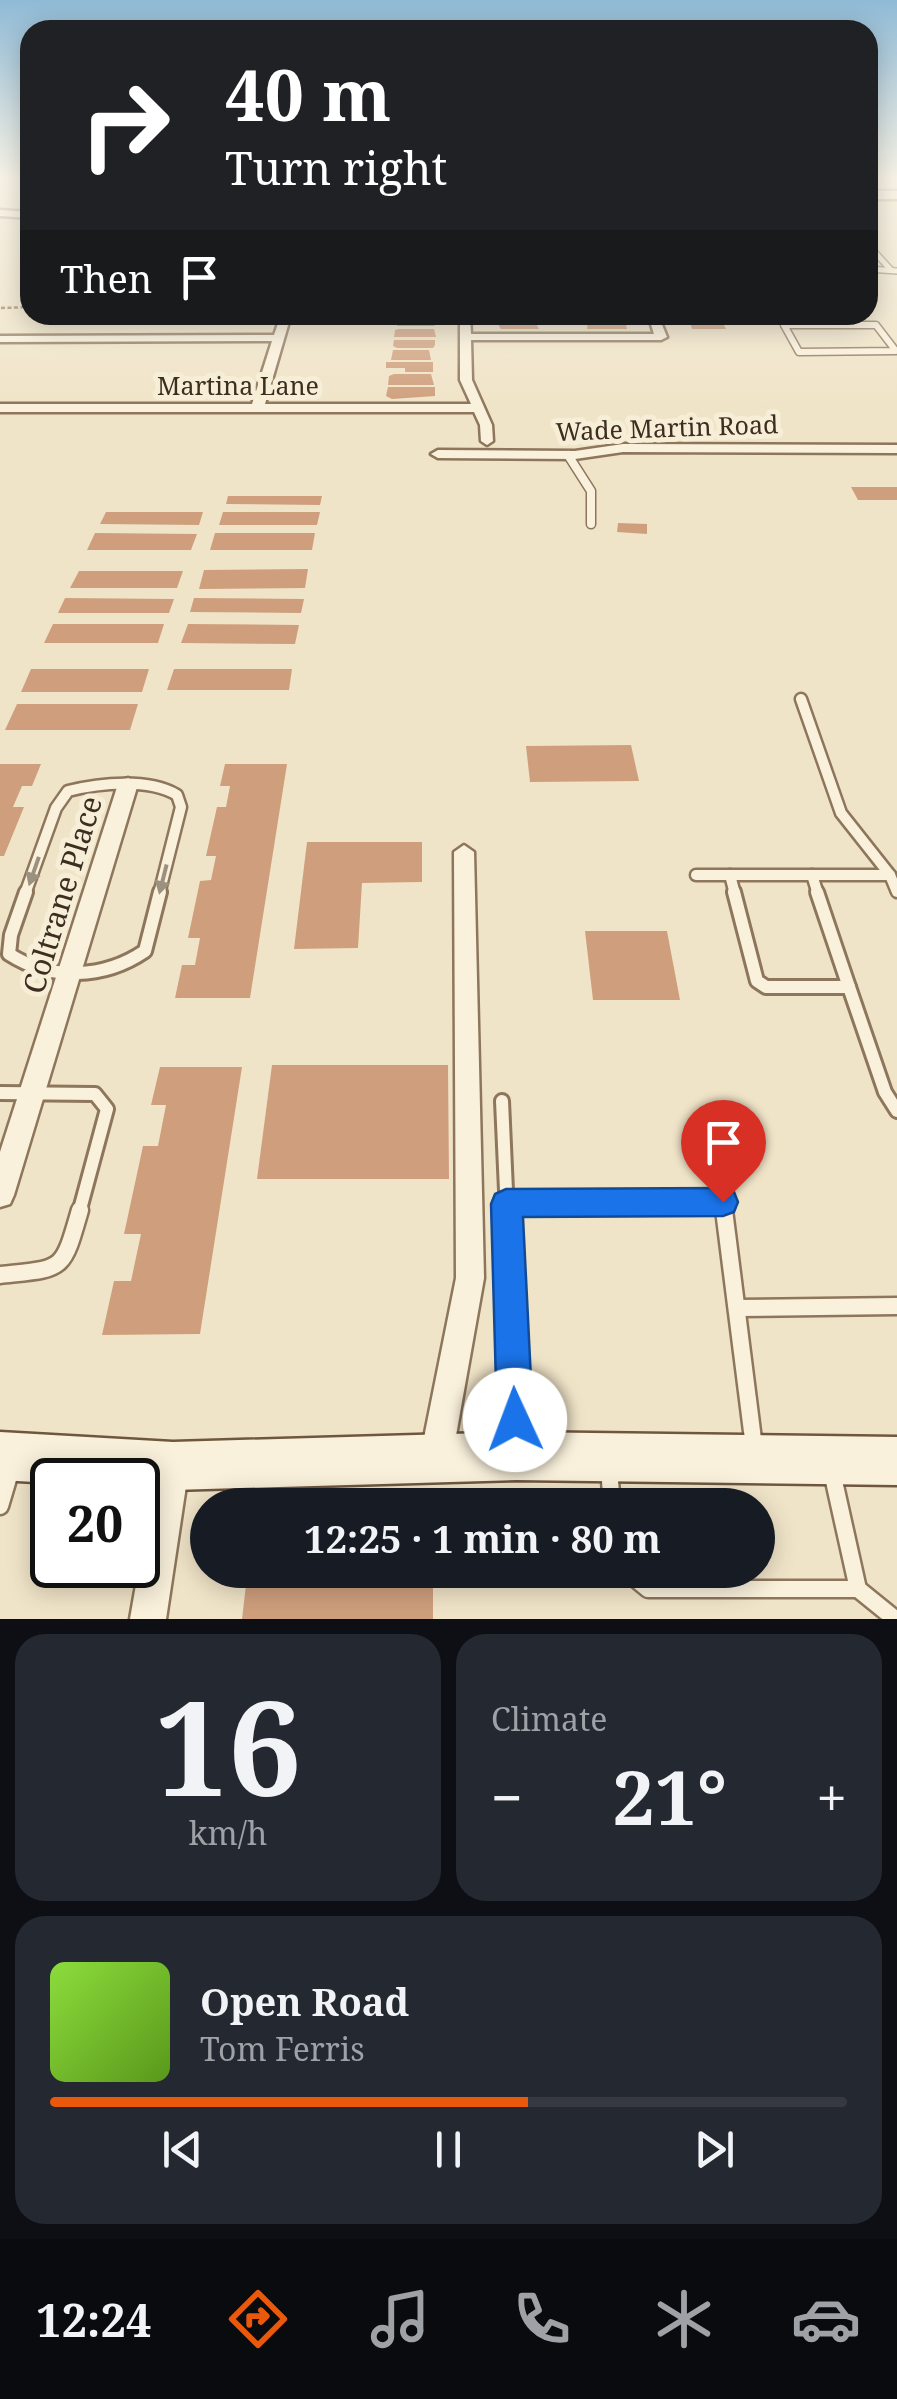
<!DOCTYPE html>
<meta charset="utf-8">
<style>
body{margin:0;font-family:"Noto Serif",serif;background:#242831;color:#f1f3f6;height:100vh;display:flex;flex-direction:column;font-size:38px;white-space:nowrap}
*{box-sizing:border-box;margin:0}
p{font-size:32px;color:#9ea1a6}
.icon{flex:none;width:55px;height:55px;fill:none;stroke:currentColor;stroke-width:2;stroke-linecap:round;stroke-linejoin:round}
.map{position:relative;height:1619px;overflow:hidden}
.details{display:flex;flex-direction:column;gap:15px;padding:15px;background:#0d0f14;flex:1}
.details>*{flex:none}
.top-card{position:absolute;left:20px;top:20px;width:858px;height:305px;border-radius:30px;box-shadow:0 5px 25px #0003;background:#202124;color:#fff;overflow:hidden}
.speed{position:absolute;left:30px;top:1458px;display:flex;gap:20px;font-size:50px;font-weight:700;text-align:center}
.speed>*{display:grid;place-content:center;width:130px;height:130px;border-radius:50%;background:#171b24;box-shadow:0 5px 25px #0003;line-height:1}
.speed .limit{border:5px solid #111;border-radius:15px;background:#fff;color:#111}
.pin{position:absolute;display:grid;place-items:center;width:85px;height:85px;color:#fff;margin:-102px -42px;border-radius:50% 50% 50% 0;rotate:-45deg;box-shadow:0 0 10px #0007}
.pin .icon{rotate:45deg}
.me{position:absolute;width:110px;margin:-55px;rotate:358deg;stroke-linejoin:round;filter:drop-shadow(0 0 8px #0008)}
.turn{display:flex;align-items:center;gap:35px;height:210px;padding:0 40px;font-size:45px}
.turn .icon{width:130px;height:130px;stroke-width:2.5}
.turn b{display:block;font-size:70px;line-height:85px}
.then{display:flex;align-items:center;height:95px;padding:0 40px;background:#0003;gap:20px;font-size:38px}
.big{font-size:75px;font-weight:700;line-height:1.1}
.details .card{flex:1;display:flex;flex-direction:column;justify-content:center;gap:15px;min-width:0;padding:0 35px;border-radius:30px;background:#242831}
.details .dial{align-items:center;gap:0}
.dial b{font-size:130px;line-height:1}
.song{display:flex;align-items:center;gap:30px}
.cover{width:120px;height:120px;border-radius:15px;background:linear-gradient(135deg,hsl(90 70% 55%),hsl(90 70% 35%))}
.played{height:10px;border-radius:5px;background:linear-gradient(90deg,#ea580c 60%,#363941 60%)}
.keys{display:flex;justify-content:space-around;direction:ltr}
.heat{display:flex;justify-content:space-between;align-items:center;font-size:55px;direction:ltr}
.details .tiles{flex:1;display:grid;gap:15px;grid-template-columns:1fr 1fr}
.card:last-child{grid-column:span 2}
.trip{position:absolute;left:190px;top:1488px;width:585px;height:100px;border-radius:50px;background:#171b24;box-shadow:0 5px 25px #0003;font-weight:700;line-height:100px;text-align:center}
.dock{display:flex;height:160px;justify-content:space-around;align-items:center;background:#090b0e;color:#9ea1a6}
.dock .icon{width:70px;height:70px}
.dock .selected{color:#ea580c}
.dock b{font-size:45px;color:#f1f3f6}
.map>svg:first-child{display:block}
.building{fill:#cf9f7d}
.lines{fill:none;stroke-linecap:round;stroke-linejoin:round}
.lane-far5-casing{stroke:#8d765c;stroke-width:8}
.lane-far4-casing{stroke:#8d765c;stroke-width:9}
.lane-far3-casing{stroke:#8d765c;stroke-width:11}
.lane-far2-casing{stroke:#8d765c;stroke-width:15}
.lane-far1-casing{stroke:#8d765c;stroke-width:18}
.lane-casing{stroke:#8d765c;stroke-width:21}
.street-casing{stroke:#8d765c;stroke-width:5}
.secondary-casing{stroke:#6f573f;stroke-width:5}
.path{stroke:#8d765c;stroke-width:2.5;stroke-dasharray:4 2.5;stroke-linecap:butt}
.lane-far5{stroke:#faf1dc;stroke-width:5}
.lane-far4{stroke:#faf1dc;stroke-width:6}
.lane-far3{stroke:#faf1dc;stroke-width:8}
.lane-far2{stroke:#faf1dc;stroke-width:10}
.lane-far1{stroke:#faf1dc;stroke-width:12}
.lane{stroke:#faf1dc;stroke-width:16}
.street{fill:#faf1dc;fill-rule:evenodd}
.secondary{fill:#faf1dc;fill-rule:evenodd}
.oneway{fill:#9c907e}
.route{fill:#1a73e8;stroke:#114b97;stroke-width:2.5}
.labels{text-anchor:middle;stroke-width:10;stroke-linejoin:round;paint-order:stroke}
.far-street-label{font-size:25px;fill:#3d2e20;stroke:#f7eed8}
.street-label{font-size:30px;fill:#3d2e20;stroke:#f7eed8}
</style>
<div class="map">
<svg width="897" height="1619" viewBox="0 0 897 1619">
<rect width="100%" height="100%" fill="#f0e4c8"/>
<g class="building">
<polygon points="398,315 436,317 436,322 434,326 397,326"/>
<polygon points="495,320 534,320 539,329 501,329"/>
<polygon points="588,320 625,320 627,329 587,329"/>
<polygon points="689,320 722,321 726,329 692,329"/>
<polygon points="399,329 434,329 436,337 394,337 395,330"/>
<polygon points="394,340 435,340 435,345 433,348 397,348 393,346"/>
<polygon points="393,350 429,350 431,360 391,360"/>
<polygon points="386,362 433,362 433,372 405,372 405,368 386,368"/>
<polygon points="394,374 431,374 434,385 388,385 389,376"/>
<polygon points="388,387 435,387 435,396 392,399 386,396"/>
<polygon points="851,487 897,487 897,500 858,500"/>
<polygon points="228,496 322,496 320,505 226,504"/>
<polygon points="106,512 203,512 199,525 100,524"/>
<polygon points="223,512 320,512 317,525 219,525"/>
<polygon points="618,523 647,524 647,534 617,532"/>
<polygon points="95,533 197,534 191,550 87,550"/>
<polygon points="215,533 315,533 312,550 210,550"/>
<polygon points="308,569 305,588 199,589 204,570"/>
<polygon points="79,571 183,571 177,588 70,588"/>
<polygon points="65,598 174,599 169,613 58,613"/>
<polygon points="194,598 304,599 301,613 190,612"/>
<polygon points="53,624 164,624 158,643 44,643"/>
<polygon points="188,624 299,625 295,644 181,643"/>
<polygon points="31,669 149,669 142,692 21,692"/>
<polygon points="174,669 292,669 289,690 167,690"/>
<polygon points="17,704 138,704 130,730 5,730"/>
<polygon points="631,745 639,781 530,782 526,746"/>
<polygon points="0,764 41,764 32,786 22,786 13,807 24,807 4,856 0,856"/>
<polygon points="225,764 287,764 250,998 175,998 182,965 195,965 200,938 188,938 200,881 211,880 216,856 206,856 217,807 226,807 230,786 220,786"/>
<polygon points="307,842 422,842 422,882 362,883 358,948 294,949"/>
<polygon points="585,931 667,931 680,1000 593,1000"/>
<polygon points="272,1065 448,1065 449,1179 257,1179"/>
<polygon points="160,1067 242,1067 200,1334 102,1335 114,1281 131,1281 141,1234 124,1234 143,1146 158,1146 166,1105 151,1105"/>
<polygon points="277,1577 433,1577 433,1619 242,1619 246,1585 276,1586"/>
</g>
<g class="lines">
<g class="lane-far5-casing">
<g id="lane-far5">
<polyline points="868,187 872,189"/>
<polyline points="871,248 890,269"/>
<polyline points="868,269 897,271"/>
</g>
</g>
<g class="lane-far4-casing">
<polygon id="lane-far4" points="784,325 876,325 896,351 799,352"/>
</g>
<g class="lane-far3-casing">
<polyline id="lane-far3" points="568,455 591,491 591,524"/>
</g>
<g class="lane-far2-casing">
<g id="lane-far2">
<polyline points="801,699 841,813 890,875 897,892"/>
<polyline points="696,875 890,875"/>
<polyline points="730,875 735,894"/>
<polyline points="812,875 818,894"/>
<path d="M25,894L56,808L68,791C100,783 148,778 177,795L181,807L159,894"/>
</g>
</g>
<g class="lane-far1-casing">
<g id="lane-far1">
<path d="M26,892L11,935L9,954C51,981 104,979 145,951L160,892"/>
<polyline points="734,892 757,981 766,987 849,987 885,1092 897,1111"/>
<polyline points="817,892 849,987"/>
<polyline points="0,1093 95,1094 107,1109 79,1213"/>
<polyline points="502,1101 507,1213"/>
<polyline points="506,1204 723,1202 724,1213"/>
</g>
</g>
<g class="lane-casing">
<g id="lane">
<polyline points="506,1210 516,1445"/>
<polyline points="724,1210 754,1447"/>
<path d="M0,1275C64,1268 62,1273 80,1210"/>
<polyline points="739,1308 897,1306"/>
<polyline points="609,1469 612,1505"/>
<polyline points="832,1472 858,1589 895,1619"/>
<polyline points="0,1506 11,1469"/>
<polyline points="625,1570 648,1589 858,1589"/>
</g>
</g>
<g class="street-casing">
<g id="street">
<polygon points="0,210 30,212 30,218 0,216"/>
<polygon points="281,315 291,315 265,404 471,404 460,380 460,315 470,315 471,334 654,334 648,315 658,315 667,337 661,340 471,340 472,380 492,425 493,441 487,445 481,441 480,425 474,412 0,412 0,404 252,404 272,341 0,342 0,336 274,335"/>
<polygon points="623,444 897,445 897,453 623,452 575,459 438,458 431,454 438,450 575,451"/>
<polygon points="128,778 138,784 14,1195 10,1204 0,1207 0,1152 118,784"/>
<polygon points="464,845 474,852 484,1278 452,1458 447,1469 436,1474 425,1469 420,1458 456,1278 454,852"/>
<polygon points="173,1450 184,1455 189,1466 166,1619 130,1619 157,1466 162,1455"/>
</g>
</g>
<g class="secondary-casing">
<g id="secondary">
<rect x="868" y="191" width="29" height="8"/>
<polygon points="0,1432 173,1442 516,1432 897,1437 897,1485 516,1480 173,1490 138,1488 138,1480 52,1480 52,1483 0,1480"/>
</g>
</g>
<polyline class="path" points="1,308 30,307"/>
<use href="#lane-far5" class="lane-far5"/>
<use href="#lane-far4" class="lane-far4"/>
<use href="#lane-far3" class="lane-far3"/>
<use href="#lane-far2" class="lane-far2"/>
<use href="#lane-far1" class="lane-far1"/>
<use href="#lane" class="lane"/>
<use href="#street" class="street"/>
<use href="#secondary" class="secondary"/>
</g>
<defs><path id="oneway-solid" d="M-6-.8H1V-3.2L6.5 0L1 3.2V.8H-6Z" transform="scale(2.5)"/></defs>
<g class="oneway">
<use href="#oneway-solid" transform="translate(34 871) rotate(109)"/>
<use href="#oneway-solid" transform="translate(163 879) rotate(104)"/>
</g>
<linearGradient id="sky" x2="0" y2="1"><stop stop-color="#8fbad6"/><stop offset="0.44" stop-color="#f8f3e6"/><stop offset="1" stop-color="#f8f3e6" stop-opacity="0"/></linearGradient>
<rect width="897" height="406" fill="url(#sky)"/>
<polygon class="route" points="723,1188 734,1192 738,1202 734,1212 723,1216 523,1217 533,1420 528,1433 515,1438 502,1433 497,1420 491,1204 495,1194 506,1189"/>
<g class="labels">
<g class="far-street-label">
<text x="238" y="395">Martina Lane</text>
<text transform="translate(667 428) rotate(-2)" y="9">Wade Martin Road</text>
</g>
<g class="street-label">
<text transform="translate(63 895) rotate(-73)" y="10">Coltrane Place</text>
</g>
</g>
</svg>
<div class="speed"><div class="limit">20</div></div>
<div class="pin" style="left:723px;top:1202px;background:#d93025"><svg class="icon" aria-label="arrive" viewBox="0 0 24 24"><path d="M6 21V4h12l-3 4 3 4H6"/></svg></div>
<svg class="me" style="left:515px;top:1420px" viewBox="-20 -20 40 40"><circle r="19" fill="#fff"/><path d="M0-13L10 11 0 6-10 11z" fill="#1a73e8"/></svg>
<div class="trip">12:25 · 1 min · 80 m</div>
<div class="top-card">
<div class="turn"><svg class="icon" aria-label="right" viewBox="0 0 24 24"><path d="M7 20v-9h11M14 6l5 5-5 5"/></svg><div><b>40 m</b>Turn right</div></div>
<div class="then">Then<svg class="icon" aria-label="arrive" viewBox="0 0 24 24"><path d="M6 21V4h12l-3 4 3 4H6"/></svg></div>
</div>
</div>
<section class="details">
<div class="tiles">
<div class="card dial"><b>16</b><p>km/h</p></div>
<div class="card"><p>Climate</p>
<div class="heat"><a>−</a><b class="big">21°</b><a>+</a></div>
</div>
<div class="card">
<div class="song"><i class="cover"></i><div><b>Open Road</b><p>Tom Ferris</p></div></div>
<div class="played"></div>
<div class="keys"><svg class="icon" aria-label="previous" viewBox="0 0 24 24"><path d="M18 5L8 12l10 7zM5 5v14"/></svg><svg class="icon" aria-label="pause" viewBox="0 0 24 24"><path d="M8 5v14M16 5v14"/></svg><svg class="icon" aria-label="next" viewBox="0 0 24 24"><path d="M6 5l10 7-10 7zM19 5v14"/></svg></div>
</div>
</div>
</section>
<nav class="dock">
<b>12:24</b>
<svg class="icon selected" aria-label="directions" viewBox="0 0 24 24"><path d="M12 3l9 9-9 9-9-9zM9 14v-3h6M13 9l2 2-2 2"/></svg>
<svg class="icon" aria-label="music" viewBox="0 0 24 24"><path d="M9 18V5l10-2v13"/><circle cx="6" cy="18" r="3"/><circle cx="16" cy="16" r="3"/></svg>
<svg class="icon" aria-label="phone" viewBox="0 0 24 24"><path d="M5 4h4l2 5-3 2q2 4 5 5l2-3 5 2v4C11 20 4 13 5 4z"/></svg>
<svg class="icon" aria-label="climate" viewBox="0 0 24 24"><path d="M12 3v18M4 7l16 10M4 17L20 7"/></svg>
<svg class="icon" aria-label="car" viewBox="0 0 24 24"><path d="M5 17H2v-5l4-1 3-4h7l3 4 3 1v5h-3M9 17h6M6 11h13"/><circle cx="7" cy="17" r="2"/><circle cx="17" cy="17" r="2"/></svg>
</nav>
